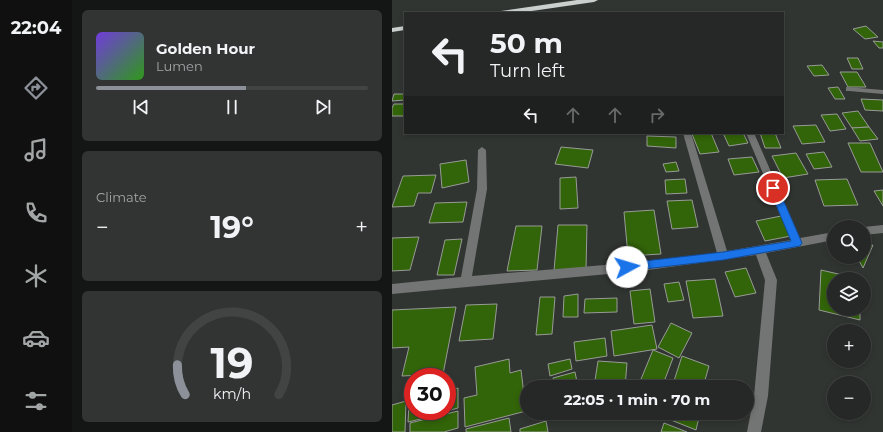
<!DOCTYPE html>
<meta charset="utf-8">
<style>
body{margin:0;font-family:Montserrat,sans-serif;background:#313432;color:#f1f3f6;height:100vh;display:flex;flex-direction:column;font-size:15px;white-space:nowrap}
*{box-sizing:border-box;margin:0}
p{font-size:13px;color:#a3a6a7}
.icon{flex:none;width:22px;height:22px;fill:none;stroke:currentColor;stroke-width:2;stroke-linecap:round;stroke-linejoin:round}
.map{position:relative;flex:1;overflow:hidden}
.side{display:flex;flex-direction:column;gap:10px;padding:10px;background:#141615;width:320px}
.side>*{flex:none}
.banner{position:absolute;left:12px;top:12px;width:380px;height:122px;border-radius:0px;box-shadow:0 2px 6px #0003,0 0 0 1px #424443;background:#252826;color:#f1f3f6;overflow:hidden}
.controls{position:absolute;left:435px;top:220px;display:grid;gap:8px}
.controls a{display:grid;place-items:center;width:44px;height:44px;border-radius:50%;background:#252826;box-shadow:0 2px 6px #0003,0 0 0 1px #424443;font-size:20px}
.speed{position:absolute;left:12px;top:368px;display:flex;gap:8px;font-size:20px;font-weight:700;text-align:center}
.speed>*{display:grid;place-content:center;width:52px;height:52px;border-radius:50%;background:#252826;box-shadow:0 2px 6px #0003,0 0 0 1px #424443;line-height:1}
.speed .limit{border:6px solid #d22;background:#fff;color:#111}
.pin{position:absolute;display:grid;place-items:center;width:34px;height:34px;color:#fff;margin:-17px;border:2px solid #fff;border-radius:50%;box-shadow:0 1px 4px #0007}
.me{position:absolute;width:44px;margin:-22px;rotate:84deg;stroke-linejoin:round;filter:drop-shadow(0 0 3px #0008)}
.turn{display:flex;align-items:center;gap:14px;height:84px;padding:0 20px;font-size:18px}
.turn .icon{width:52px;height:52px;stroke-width:2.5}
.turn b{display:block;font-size:28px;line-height:34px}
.lanes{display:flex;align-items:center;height:38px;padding:0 20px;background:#0003;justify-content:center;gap:20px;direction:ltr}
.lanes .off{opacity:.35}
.big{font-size:30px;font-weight:700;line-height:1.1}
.side .tile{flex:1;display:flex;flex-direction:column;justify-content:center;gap:6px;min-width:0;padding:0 14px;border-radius:6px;background:#313432}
.side .dial{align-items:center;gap:0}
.dial svg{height:104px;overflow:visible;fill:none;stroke:#424443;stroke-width:7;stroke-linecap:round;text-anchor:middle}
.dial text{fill:#f1f3f6;stroke:none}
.song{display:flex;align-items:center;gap:12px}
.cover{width:48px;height:48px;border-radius:6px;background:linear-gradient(135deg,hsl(260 70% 55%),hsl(110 70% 35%))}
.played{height:4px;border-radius:2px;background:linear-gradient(90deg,#8c9099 55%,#424443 55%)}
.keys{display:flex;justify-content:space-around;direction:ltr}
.heat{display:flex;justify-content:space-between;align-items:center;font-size:22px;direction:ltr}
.trip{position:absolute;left:128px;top:380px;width:234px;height:40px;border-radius:20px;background:#252826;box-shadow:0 2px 6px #0003,0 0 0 1px #424443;font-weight:700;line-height:40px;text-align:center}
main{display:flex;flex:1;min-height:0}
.dock{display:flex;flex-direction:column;width:72px;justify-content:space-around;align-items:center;background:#0f100f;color:#a3a6a7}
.dock .icon{width:28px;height:28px}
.dock .on{color:#8c9099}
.dock b{font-size:18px;color:#f1f3f6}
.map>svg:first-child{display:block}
.building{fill:#326409;stroke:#989b96}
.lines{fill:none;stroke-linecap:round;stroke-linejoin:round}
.minor{fill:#737575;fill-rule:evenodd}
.highway{fill:#cad0ce;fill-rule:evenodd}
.route{fill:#1a73e8;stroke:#114b97}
</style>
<main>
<nav class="dock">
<b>22:04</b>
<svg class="icon on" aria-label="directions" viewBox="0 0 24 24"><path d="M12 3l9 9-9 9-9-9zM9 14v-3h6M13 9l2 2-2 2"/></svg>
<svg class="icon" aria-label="music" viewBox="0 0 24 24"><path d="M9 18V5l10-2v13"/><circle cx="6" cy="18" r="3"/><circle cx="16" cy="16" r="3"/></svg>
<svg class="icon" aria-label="phone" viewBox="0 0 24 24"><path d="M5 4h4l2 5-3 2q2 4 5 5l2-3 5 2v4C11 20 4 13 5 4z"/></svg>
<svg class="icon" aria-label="climate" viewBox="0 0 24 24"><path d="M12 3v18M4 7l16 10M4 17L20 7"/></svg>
<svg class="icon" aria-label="car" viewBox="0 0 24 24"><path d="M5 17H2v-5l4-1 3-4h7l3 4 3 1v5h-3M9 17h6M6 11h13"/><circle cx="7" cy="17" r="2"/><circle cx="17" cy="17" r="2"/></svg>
<svg class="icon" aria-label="filters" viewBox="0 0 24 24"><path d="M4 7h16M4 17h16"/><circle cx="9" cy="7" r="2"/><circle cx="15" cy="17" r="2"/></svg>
</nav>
<section class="side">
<div class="tile">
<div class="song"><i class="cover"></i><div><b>Golden Hour</b><p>Lumen</p></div></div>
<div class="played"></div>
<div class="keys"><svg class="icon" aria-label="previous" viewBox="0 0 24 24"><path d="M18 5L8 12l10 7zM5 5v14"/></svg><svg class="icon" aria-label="pause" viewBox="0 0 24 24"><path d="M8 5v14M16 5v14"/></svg><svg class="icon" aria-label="next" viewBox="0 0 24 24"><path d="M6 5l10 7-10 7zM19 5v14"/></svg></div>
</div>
<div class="tile"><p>Climate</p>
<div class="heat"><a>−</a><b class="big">19°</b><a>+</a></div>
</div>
<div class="tile dial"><svg viewBox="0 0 100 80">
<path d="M14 69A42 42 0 1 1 86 69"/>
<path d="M14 69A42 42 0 0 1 8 46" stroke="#8c9099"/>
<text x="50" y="56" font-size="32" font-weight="700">19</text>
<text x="50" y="72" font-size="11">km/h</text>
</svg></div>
</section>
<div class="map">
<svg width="491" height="432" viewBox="0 0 491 432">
<rect width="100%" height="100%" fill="#313532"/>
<g class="building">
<polygon points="474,26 486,37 473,39 461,29"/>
<polygon points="481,41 491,42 491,48 487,48"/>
<polygon points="455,58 466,58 471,69 460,69"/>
<polygon points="430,65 437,75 422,76 415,66"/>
<polygon points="448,72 465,72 474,87 456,87"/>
<polygon points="446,87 453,99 443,99 436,88"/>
<polygon points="2,94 13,94 13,100 0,101"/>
<polygon points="469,99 491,100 491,111 473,110"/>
<polygon points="2,104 13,104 12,116 0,116 0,108"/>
<polygon points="466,111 477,127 460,128 450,113"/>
<polygon points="445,114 454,129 438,131 429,115"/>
<polygon points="424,125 433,142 410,144 401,126"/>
<polygon points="477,127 486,139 468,141 460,128"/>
<polygon points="319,133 327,152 308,154 300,134"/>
<polygon points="331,133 351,133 356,143 337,146"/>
<polygon points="368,133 383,133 389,148 373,148"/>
<polygon points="255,136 284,137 284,148 255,146"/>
<polygon points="456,143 478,143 491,172 469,172"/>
<polygon points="169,147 201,150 196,168 163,164"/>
<polygon points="432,152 440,167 422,169 414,154"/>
<polygon points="404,153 416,174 391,178 380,156"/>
<polygon points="360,157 367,172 342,175 336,159"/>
<polygon points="74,160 77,182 50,188 48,164"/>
<polygon points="284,162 287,171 274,172 271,164"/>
<polygon points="44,175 39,193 26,193 22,206 0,207 11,176"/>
<polygon points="184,177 186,208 168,209 168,178"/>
<polygon points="293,179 295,193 274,194 273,180"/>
<polygon points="455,179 466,205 432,206 423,180"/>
<polygon points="491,190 491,206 482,191"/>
<polygon points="300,200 306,227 280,229 275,201"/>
<polygon points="75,202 71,222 37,223 43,203"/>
<polygon points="262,210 269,254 236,256 232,212"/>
<polygon points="389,216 399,236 373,241 364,221"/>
<polygon points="166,225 195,225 194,270 162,271"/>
<polygon points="124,226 150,226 145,270 115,271"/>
<polygon points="27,237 18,270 0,271 0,238"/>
<polygon points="70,239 62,275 45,275 53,240"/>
<polygon points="481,245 471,268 465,257 472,257 472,247"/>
<polygon points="354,268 364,293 343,297 333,272"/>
<polygon points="429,270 468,279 442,279 442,309 468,309 468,320 427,310"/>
<polygon points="323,279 331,316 301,318 294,281"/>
<polygon points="287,282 292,300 276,302 272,284"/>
<polygon points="258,289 263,322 242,324 238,291"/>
<polygon points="186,294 186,317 171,317 172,296"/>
<polygon points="148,297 163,297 160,334 144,335"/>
<polygon points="225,298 225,312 192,313 193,299"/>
<polygon points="105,304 101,339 67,341 74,305"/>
<polygon points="64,307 51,374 10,376 17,347 0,348 0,310"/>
<polygon points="279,323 300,333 287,358 266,347"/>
<polygon points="260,325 265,349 222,356 219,331"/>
<polygon points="213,338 215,356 184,361 182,342"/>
<polygon points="261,350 281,358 270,387 255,387 247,384"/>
<polygon points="290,356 317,366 311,387 280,387"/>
<polygon points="117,359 118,373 129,370 134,411 73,427 72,398 85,395 83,367"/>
<polygon points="178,359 180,369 158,376 156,364"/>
<polygon points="206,361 235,363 233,387 202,387"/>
<polygon points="183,372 186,387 163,387 161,378"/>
<polygon points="66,388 66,408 55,411 55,391"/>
<polygon points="14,401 13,432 0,432 0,405"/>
<polygon points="21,403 21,411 41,411 41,416 16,422 17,404"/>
<polygon points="66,411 66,428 52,432 18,432 18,423"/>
<polygon points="270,413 308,413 304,430 269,416"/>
<polygon points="117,418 119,432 74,432 74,429"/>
<polygon points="154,421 156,432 128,432 128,429"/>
<polygon points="272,423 295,432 269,432"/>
</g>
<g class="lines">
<g class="minor">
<polygon points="454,87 491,90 491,94 457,91 454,91"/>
<polygon points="291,133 299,133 335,251 399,240 354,133 362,133 408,238 442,232 442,240 374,253 385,280 376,396 369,432 355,432 362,396 373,280 364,255 249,271 0,294 0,284 69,277 85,189 86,150 90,147 94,150 95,189 80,276 249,262 325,253"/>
<polygon points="491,225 491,233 472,235 472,227"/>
</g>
<g class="highway">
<polygon points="185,0 206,0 202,2 126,13 105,13 109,11"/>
<polygon points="13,26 13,30 0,32 0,28"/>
</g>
</g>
<polygon class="route" points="381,185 386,188 410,243 408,246 331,260 235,271 232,270 230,267 232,264 235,263 331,252 399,241 377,188"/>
</svg>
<div class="controls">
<a><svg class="icon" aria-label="search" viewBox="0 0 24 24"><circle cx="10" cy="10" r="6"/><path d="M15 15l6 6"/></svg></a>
<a><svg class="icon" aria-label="layers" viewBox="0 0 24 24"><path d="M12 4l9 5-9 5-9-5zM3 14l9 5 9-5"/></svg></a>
<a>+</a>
<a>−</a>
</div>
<div class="speed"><div class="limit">30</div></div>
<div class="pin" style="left:381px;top:188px;background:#d93025"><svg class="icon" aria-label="arrive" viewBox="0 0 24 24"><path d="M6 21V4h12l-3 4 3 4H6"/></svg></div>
<svg class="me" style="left:235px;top:267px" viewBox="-20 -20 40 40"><circle r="19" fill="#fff"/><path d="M0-13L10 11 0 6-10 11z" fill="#1a73e8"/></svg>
<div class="trip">22:05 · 1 min · 70 m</div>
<div class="banner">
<div class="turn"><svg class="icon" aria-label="left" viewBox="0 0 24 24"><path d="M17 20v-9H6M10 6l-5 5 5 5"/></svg><div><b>50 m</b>Turn left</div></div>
<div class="lanes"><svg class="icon" aria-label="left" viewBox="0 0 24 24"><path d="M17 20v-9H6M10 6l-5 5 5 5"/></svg><svg class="icon off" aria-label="ahead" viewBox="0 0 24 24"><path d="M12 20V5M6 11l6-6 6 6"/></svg><svg class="icon off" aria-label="ahead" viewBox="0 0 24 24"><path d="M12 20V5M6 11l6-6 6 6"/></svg><svg class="icon off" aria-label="right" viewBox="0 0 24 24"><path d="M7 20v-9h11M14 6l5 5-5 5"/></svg></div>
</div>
</div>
</main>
